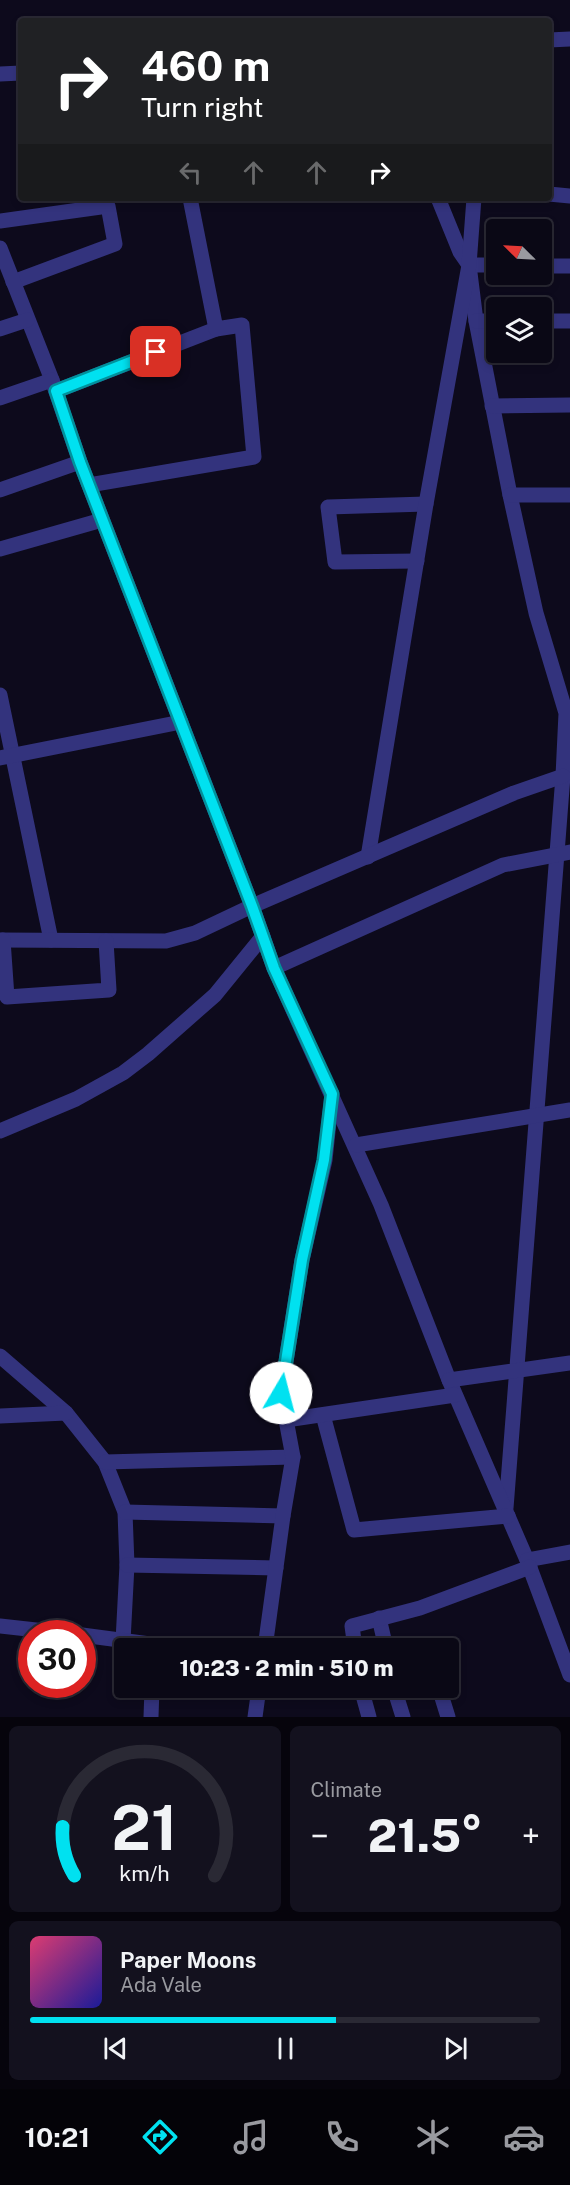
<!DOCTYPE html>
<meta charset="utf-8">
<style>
body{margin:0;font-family:"Public Sans",sans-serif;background:#13111e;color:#f1f3f6;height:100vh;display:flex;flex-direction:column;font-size:22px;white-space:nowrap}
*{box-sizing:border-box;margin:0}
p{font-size:20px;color:#999aa0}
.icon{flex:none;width:33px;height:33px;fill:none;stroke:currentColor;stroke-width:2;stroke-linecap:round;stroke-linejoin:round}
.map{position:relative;height:1717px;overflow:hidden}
.drawer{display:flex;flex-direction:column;gap:9px;padding:9px;background:#06040c;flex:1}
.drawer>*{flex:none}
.banner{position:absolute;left:18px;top:18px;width:534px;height:183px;border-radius:6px;box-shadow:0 3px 9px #0003,0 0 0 2px #2a2934;background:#202124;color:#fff;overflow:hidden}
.needle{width:39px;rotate:294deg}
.fabs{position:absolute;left:486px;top:219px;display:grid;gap:12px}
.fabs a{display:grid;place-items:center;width:66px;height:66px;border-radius:6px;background:#0a0815;box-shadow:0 3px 9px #0003,0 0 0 2px #2a2934;font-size:30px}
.speed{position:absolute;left:18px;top:1620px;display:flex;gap:12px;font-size:30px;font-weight:700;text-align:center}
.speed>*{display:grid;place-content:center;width:78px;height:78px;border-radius:50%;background:#0a0815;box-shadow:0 3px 9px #0003,0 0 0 2px #2a2934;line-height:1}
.speed .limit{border:9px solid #d22;background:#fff;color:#111}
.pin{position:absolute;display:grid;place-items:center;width:51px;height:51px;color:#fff;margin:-26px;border-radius:12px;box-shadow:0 3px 9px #0006}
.me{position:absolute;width:66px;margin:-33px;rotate:8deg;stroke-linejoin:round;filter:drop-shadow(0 0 4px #0008)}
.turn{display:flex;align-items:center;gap:21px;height:126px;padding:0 24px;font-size:27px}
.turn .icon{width:78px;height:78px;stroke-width:2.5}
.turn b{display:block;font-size:42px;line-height:51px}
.lanes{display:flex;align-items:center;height:57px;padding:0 24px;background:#0003;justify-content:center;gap:30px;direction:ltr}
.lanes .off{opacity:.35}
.big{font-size:45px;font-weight:800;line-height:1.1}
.drawer .card{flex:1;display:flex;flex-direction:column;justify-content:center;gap:9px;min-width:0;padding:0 21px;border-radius:9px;background:#13111e}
.drawer .dial{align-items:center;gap:0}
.dial svg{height:156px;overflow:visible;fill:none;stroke:#2a2934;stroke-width:7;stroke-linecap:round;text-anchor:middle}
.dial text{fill:#f1f3f6;stroke:none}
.song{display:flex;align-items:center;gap:18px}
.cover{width:72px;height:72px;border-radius:9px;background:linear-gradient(135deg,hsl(340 70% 55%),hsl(240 70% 35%))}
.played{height:6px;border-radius:3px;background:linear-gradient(90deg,#00e1f0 60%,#2a2934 60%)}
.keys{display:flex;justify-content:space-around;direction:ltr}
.heat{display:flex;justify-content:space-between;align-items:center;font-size:33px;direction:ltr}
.drawer .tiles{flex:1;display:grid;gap:9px;grid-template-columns:1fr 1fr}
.card:last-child{grid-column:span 2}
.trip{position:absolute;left:114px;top:1638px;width:345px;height:60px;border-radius:6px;background:#0a0815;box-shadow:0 3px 9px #0003,0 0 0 2px #2a2934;font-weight:800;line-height:60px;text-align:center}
.tabs{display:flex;height:96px;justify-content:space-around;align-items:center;background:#040308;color:#999aa0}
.tabs .icon{width:42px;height:42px}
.tabs .active{color:#00e1f0}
.tabs b{font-size:27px;color:#f1f3f6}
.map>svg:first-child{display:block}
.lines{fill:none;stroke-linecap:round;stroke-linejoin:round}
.minor{stroke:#33337d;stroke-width:15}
.route-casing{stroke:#00929c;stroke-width:15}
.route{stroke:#00e1f0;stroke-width:10}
</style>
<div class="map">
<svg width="570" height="1717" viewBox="0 0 570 1717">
<rect width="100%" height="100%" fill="#0d0a1c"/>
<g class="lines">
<g class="minor">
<polyline points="549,40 570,39"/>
<polyline points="0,74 21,73"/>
<polyline points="549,194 570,196"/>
<polyline points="438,198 460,252 469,265 476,321 510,495 536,613 566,713 563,776 506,1508"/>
<polyline points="0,221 108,206 115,244 13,282"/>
<polyline points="0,248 52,380 80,462 252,906 274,968 381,1205 449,1380 527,1560 570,1675"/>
<polyline points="469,265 496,265"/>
<polyline points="542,266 570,266"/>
<polyline points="476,321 496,321"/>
<polyline points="542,321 570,321"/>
<polyline points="0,329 27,320"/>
<polyline points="56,391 216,329"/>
<polyline points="0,398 52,380"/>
<polyline points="492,406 570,405"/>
<polyline points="89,485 254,457 242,325 216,329 190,198"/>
<polyline points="0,490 80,462"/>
<polyline points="510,495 570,495"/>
<polyline points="0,549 102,520"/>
<polyline points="417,561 335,562 328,507 426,504"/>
<polyline points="0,695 51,940"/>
<polyline points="0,758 181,722"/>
<polyline points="368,857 426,504 469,265 474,198"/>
<polyline points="0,940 166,941 195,933 252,906 514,793 563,776"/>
<polyline points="3,940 7,997 109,990 106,941"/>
<polyline points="274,968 503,865 570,852"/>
<polyline points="0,1131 76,1099 123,1073 148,1054 215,995 263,936"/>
<polyline points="356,1145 570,1110"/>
<polyline points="0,1356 66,1413 105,1462 125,1512 127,1565 123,1641"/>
<polyline points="449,1380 570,1363"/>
<polyline points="323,1415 354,1530 508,1516"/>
<polyline points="0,1416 66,1413"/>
<polyline points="286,1420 455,1395"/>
<polyline points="105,1462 293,1457"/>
<polyline points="125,1512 283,1516"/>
<polyline points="527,1560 570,1552"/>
<polyline points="127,1565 276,1568"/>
<polyline points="379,1618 386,1648"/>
<polyline points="0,1626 72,1634"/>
<polyline points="82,1635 180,1648"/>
<polyline points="265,1648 283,1516 293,1457 281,1393 302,1260 325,1160 332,1094"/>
<polyline points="355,1648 352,1626 420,1608 530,1567"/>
<polyline points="361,1688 369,1717"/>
<polyline points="394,1688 403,1717"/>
<polyline points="439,1688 448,1717"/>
<polyline points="151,1717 152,1688"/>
<polyline points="255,1717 259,1688"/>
</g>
</g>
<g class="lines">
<g class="route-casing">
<polyline id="route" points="156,352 56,391 80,462 252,906 274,968 332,1094 324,1160 302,1260 281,1393"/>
</g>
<use href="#route" class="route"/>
</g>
</svg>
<div class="fabs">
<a><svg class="needle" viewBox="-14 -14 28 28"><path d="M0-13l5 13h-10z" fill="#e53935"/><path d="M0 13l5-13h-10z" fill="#999aa0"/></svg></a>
<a><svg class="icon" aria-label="layers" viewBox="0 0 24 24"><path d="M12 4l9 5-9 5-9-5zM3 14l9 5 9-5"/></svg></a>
</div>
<div class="speed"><div class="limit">30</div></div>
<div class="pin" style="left:156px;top:352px;background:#d93025"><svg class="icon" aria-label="arrive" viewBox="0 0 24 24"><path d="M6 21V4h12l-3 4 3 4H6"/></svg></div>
<svg class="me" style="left:281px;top:1393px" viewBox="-20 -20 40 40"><circle r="19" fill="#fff"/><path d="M0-13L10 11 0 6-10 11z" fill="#00e1f0"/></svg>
<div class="trip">10:23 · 2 min · 510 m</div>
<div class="banner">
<div class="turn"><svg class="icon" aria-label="right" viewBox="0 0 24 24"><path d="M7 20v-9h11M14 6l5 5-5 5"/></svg><div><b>460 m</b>Turn right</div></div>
<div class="lanes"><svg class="icon off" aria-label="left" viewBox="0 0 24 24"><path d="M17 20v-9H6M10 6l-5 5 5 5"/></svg><svg class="icon off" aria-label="ahead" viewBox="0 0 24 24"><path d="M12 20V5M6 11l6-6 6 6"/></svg><svg class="icon off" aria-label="ahead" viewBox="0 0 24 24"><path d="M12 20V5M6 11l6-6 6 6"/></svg><svg class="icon" aria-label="right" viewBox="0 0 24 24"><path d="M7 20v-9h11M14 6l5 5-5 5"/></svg></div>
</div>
</div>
<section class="drawer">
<div class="tiles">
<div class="card dial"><svg viewBox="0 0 100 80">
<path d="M14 69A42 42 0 1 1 86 69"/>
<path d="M14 69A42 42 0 0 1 8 44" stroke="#00e1f0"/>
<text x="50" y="56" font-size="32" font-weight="700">21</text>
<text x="50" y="72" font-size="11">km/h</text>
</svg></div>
<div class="card"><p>Climate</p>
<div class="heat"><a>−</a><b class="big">21.5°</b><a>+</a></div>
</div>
<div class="card">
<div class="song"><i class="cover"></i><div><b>Paper Moons</b><p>Ada Vale</p></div></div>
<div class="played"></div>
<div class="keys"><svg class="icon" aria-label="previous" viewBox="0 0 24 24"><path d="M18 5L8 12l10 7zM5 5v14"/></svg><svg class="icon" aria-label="pause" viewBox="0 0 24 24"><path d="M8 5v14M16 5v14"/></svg><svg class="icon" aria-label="next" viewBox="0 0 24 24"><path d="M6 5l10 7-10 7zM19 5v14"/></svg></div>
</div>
</div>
</section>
<nav class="tabs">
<b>10:21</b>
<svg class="icon active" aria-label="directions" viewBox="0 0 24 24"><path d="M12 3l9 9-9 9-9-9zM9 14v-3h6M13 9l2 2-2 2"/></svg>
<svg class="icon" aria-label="music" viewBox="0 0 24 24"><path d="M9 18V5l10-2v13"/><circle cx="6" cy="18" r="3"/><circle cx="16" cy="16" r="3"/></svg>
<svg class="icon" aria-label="phone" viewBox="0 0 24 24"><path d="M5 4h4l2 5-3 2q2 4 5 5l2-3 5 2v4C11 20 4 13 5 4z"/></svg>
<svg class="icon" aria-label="climate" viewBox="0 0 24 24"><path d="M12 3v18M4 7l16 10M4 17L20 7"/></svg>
<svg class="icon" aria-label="car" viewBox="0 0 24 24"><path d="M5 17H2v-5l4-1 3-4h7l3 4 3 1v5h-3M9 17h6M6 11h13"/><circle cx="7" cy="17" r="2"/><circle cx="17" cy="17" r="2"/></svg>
</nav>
